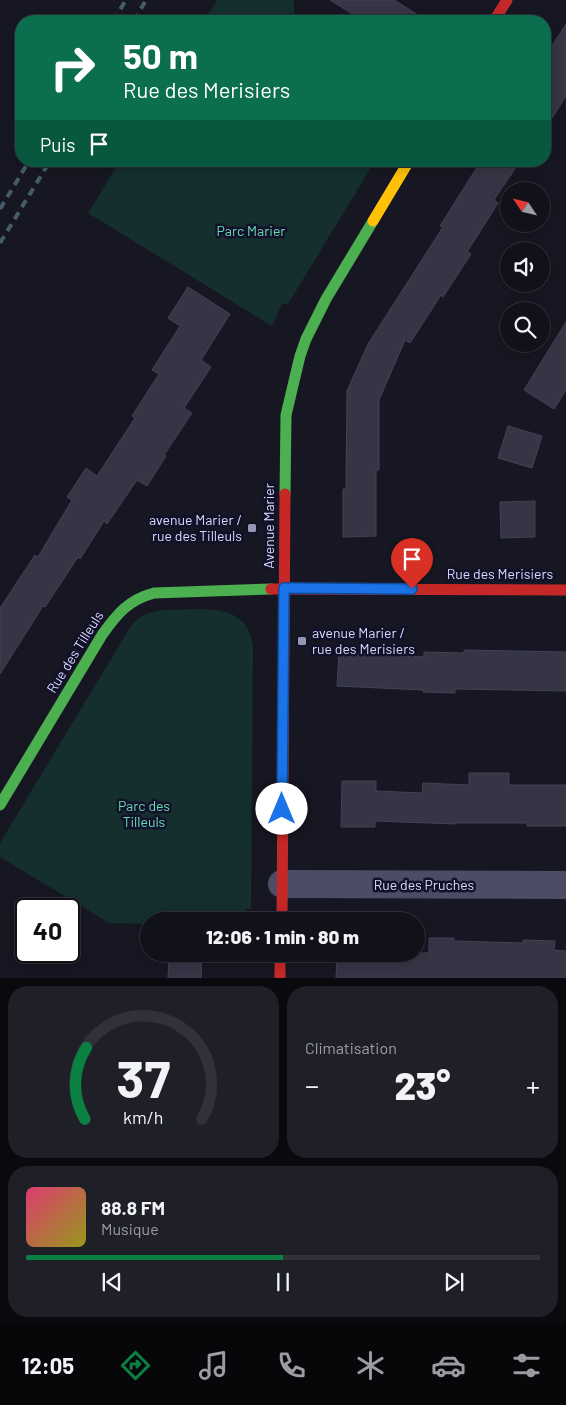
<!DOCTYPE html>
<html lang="fr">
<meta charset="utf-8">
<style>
body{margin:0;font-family:Barlow,sans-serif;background:#1e1f27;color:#f1f3f6;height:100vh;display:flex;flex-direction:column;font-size:19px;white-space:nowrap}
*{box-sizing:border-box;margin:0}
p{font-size:16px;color:#9c9da2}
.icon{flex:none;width:28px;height:28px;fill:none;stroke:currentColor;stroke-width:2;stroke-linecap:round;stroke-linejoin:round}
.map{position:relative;height:978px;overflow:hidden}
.side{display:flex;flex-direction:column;gap:8px;padding:8px;background:#09090e;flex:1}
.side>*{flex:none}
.banner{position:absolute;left:15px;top:15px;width:536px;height:152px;border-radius:20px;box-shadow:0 2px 12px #0003,0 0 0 1px #303139;background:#0b6e4f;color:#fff;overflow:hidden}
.needle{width:32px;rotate:305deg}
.fabs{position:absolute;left:500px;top:182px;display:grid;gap:10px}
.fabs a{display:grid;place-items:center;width:50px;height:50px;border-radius:50%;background:#11111a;box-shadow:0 2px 12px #0003,0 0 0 1px #303139;font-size:25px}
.speed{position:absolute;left:15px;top:898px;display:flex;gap:10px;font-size:25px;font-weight:700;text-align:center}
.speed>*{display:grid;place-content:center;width:65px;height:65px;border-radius:50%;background:#11111a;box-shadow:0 2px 12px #0003,0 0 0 1px #303139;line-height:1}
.speed .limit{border:2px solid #111;border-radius:8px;background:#fff;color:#111}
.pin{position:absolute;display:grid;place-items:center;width:42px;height:42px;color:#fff;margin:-51px -21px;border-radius:50% 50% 50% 0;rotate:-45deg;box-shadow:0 0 5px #0007}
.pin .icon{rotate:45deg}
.me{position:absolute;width:55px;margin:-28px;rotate:0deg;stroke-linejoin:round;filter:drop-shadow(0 0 4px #0008)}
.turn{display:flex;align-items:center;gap:18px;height:105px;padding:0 25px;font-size:22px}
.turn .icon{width:65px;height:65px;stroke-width:2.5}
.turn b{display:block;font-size:35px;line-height:42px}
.then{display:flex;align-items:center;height:48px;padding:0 25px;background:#0003;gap:10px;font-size:19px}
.big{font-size:38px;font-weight:800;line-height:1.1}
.side .card{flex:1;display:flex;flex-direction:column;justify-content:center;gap:8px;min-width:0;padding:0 18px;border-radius:20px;background:#1e1f27}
.side .dial{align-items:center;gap:0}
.dial svg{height:130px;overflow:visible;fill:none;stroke:#303139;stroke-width:7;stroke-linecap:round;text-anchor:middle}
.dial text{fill:#f1f3f6;stroke:none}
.song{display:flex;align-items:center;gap:15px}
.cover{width:60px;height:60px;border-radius:8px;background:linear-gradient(135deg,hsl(340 70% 55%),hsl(60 70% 35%))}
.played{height:5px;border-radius:2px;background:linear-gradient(90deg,#0b8043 50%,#303139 50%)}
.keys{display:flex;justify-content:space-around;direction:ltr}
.heat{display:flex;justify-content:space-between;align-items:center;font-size:28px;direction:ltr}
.side .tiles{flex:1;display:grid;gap:8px;grid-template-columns:1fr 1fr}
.card:last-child{grid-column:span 2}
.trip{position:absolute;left:140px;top:912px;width:285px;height:50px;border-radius:25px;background:#11111a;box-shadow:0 2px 12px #0003,0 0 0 1px #303139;font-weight:800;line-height:50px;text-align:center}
.tab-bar{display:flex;height:80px;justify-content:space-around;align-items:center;background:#07070a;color:#9c9da2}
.tab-bar .icon{width:35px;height:35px}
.tab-bar .active{color:#0b8043}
.tab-bar b{font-size:22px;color:#f1f3f6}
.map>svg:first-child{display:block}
.green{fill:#142f2d}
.building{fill:#353545;stroke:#434257}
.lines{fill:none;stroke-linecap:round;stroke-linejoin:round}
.street{stroke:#4c4d64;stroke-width:28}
.fast{stroke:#4caf50;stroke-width:11}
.slow{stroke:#ffc107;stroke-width:11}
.jam{stroke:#c62828;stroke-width:11}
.rail{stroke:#455d6b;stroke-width:4;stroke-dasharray:8 6;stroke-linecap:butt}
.route-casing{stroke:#114b97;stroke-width:12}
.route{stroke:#1a73e8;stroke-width:9}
.poi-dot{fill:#9696b1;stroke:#131129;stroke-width:2}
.labels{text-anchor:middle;stroke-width:5;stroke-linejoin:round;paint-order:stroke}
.park-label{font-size:14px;fill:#66deb4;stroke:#131129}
.poi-label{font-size:14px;fill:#dadafe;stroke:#131129;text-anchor:end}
.street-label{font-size:14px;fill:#dadafe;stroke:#131129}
</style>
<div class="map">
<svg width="566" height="978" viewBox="0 0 566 978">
<rect width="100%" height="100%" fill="#171723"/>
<g class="green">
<polygon points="217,0 294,0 294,21 204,21"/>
<polygon points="120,161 375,161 288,304 282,304 272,326 88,213"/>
<path d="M164,610C199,610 248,600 253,647L251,910L246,908L245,921H149V924L109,923L0,857V843L131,626C141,614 149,612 164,610Z"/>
</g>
<g class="building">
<polygon points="330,0 394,0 428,21 364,21"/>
<polygon points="566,24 566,96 545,129 545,57"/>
<polygon points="481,161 520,161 494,200 498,203 467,252 471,254 443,297 441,295 410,343 405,340 379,400 379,470 376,470 376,536 343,537 343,489 346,489 347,391 368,344 443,227 440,226"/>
<polygon points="188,287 230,314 201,360 211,367 184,408 192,413 164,455 166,456 147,486 137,480 107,524 104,521 80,559 78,557 45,607 43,606 0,674 0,608 35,555 38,557 72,500 67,497 86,468 97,476 135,418 132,416 159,374 152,370 180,326 168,318"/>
<polygon points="566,322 566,390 554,409 524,390"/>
<polygon points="508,426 542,436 532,468 498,458"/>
<polygon points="535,501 535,537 501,538 500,502"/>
<polygon points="464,650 566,652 566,691 455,689 455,693 423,692 423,690 337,686 339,652 424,657 424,652 464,653"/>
<polygon points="469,773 509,773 509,785 566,785 566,826 527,826 527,823 455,823 455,824 375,821 375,827 341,827 342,781 376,781 376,791 422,793 423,783 469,785"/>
<polygon points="429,938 454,938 454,941 523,943 523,940 555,941 554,950 566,951 566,978 336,978 337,954 429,953"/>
<polygon points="169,954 202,954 201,978 168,978"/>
</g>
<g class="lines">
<polyline class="street" points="282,884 566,885"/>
<g class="fast">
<polyline points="285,494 286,415 300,356 306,339 326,299 373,221"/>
<path d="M0,805L102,635C117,614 128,600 154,593L271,589"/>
</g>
<polyline class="slow" points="373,221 409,161"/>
<g class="jam">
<polyline points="494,21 507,0"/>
<polyline points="271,589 566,590"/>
<polyline points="282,921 285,494"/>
<polyline points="280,954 280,978"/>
</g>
<g class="rail">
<polyline points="113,21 126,0"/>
<polyline points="134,21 146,0"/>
<polyline points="0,209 29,161"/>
<polyline points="0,243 50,161"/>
</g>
</g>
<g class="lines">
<g class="route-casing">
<polyline id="route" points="282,809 284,588 412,589"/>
</g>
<use href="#route" class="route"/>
</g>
<g class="poi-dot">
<rect x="247" y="523" width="10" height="10" rx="2.5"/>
<rect x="297" y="636" width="10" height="10" rx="2.5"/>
</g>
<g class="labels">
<g class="park-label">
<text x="251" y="236">Parc Marier</text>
<text x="144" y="811">Parc des<tspan x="144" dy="16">Tilleuls</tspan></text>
</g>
<g class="poi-label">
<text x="242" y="525">avenue Marier /<tspan x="242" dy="16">rue des Tilleuls</tspan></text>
<text x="312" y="638" text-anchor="start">avenue Marier /<tspan x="312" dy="16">rue des Merisiers</tspan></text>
</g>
<g class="street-label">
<text transform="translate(269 526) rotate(-90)" y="5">Avenue Marier</text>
<text x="500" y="579">Rue des Merisiers</text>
<text transform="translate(75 652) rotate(-58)" y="5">Rue des Tilleuls</text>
<text x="424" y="890">Rue des Pruches</text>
</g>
</g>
</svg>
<div class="fabs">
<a><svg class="needle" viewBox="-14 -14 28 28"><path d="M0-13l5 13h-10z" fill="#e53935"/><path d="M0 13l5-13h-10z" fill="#9c9da2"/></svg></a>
<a><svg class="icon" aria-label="sound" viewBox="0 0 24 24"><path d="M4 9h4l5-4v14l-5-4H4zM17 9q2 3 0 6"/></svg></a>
<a><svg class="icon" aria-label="search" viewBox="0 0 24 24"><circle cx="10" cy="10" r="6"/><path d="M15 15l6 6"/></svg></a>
</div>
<div class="speed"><div class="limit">40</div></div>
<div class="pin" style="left:412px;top:589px;background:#d93025"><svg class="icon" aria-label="arrive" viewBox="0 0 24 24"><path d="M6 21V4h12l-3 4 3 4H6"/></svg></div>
<svg class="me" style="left:282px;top:809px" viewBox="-20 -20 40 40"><circle r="19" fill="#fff"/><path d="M0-13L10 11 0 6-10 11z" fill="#1a73e8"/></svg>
<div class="trip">12:06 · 1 min · 80 m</div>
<div class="banner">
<div class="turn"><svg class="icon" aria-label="right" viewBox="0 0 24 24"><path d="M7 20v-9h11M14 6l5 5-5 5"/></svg><div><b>50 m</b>Rue des Merisiers</div></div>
<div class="then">Puis<svg class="icon" aria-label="arrive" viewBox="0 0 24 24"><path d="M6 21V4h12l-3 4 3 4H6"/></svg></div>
</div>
</div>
<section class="side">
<div class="tiles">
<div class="card dial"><svg viewBox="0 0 100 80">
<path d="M14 69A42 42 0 1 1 86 69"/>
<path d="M14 69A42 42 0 0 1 15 25" stroke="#0b8043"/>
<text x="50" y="56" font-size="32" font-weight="700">37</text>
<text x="50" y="72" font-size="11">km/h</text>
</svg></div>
<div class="card"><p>Climatisation</p>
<div class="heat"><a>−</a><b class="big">23°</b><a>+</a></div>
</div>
<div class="card">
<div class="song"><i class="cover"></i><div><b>88.8 FM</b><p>Musique</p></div></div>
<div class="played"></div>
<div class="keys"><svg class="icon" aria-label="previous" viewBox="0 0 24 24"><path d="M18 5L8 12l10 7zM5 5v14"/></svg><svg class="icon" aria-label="pause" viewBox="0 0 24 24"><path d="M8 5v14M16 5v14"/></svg><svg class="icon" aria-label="next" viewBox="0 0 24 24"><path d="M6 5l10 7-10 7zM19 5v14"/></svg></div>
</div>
</div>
</section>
<nav class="tab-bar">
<b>12:05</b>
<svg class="icon active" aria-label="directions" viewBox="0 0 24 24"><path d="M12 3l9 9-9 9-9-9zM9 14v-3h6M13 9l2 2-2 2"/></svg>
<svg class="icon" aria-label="music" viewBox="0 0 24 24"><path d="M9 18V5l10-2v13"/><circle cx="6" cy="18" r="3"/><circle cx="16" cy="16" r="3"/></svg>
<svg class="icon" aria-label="phone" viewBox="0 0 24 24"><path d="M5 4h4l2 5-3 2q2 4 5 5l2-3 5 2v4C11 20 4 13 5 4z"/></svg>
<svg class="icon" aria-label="climate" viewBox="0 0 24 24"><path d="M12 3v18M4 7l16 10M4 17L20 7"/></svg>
<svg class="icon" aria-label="car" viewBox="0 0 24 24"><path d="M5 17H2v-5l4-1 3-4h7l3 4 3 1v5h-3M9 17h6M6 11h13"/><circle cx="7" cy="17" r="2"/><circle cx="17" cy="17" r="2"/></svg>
<svg class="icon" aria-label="filters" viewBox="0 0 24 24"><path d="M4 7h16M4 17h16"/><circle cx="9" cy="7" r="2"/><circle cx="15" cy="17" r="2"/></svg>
</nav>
